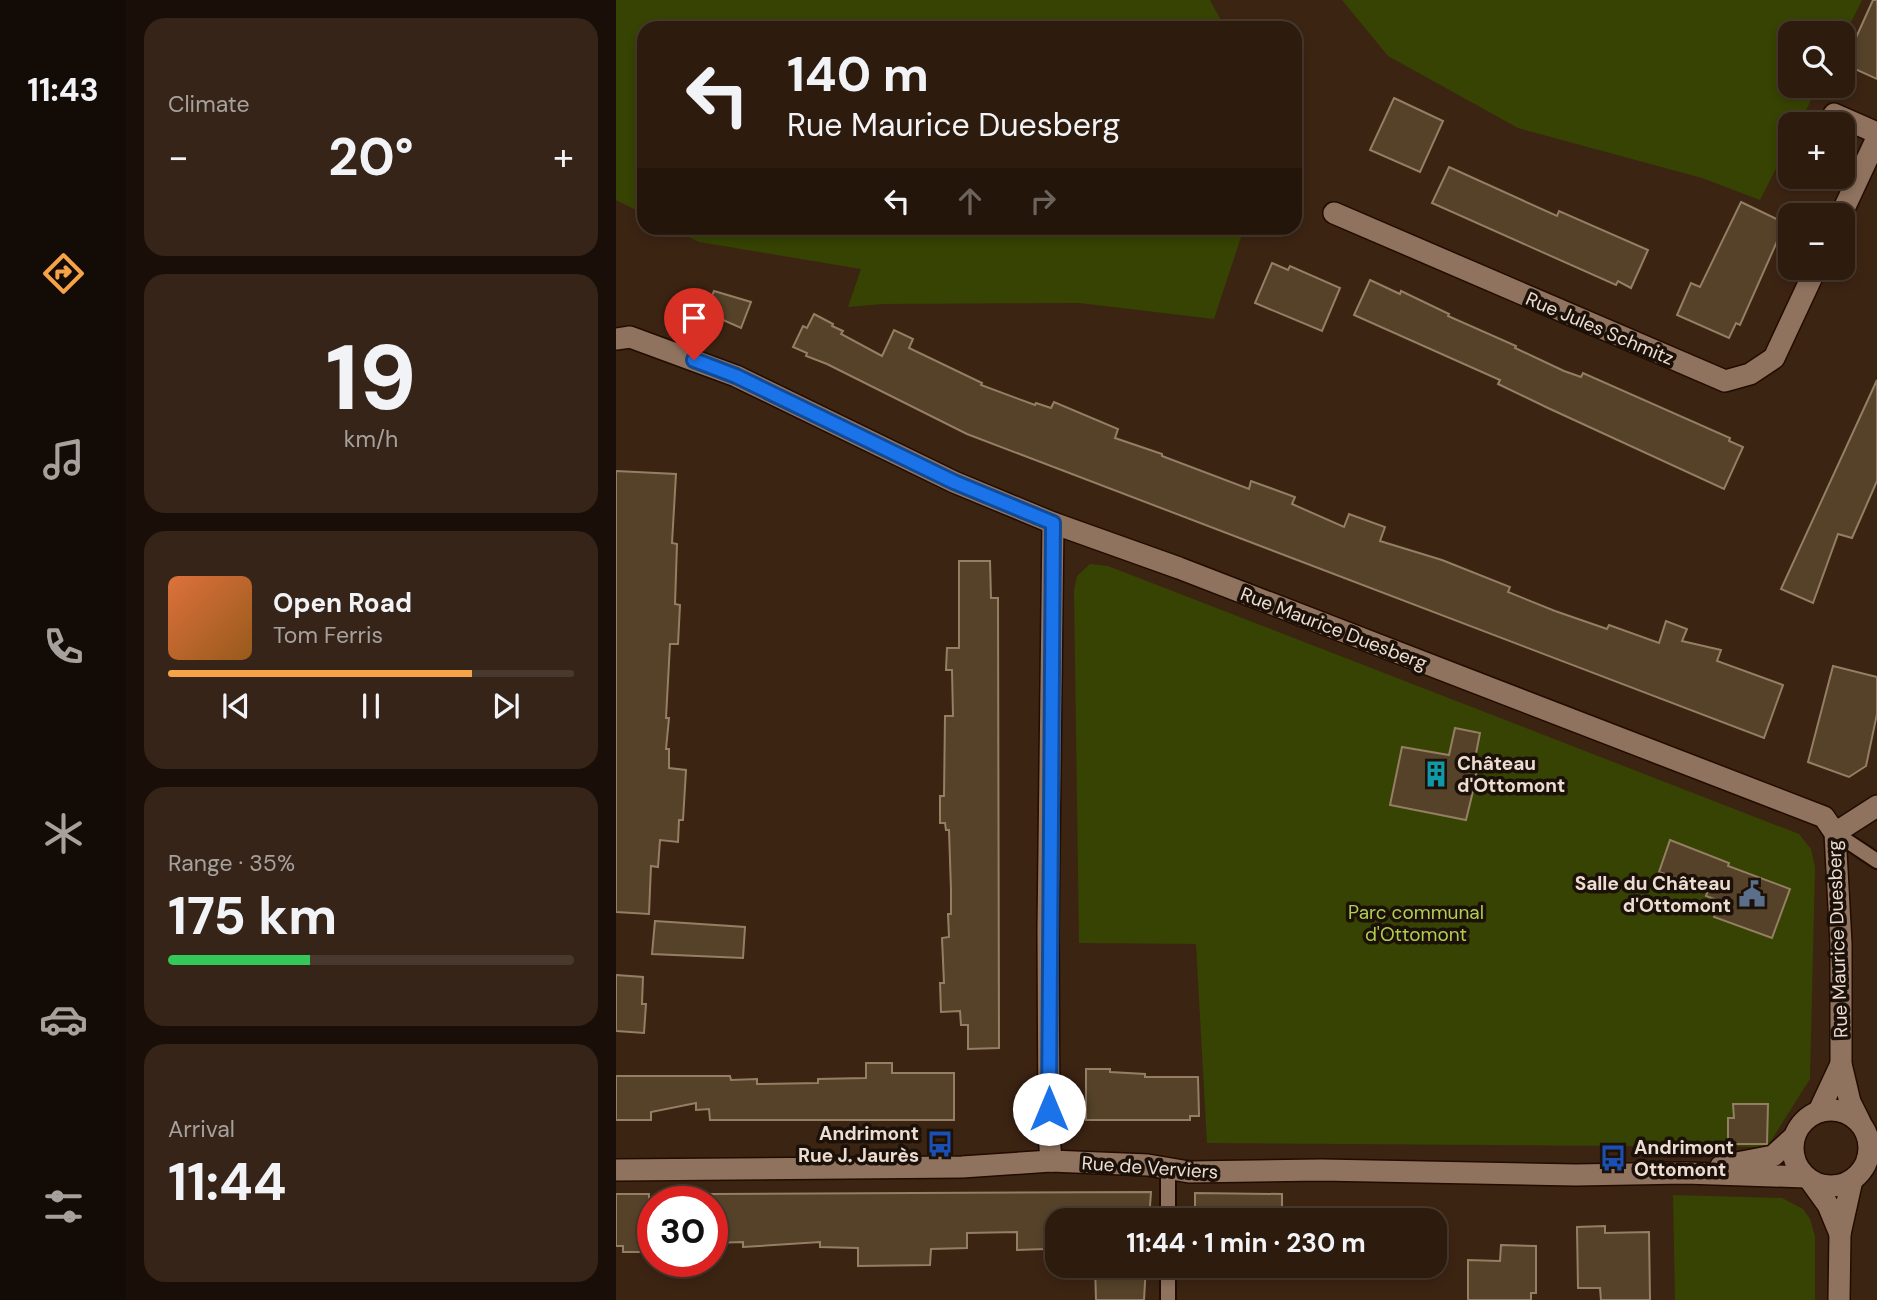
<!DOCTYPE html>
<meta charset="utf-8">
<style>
body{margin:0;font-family:"DM Sans",sans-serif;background:#352417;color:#f1f3f6;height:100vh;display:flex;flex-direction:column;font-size:26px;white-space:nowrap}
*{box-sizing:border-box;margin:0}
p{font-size:23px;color:#a7a19e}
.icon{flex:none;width:38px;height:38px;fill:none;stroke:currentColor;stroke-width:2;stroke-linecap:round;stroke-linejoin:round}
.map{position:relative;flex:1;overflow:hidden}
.drawer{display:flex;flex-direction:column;gap:18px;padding:18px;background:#190f08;width:490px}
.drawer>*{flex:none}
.hud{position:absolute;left:21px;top:21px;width:665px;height:214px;border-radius:21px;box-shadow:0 4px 10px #0003,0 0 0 2px #48392e;background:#2d1b0e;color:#f1f3f6;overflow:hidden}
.controls{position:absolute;left:1162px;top:21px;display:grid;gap:14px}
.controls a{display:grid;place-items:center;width:77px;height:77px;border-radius:14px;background:#2d1b0e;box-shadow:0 4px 10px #0003,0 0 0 2px #48392e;font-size:35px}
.speed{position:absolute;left:21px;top:1186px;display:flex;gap:14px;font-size:35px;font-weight:700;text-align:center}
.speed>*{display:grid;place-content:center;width:91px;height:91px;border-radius:50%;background:#2d1b0e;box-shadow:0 4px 10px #0003,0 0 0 2px #48392e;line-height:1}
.speed .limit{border:10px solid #d22;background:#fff;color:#111}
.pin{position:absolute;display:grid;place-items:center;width:60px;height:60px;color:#fff;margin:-72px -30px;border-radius:50% 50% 50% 0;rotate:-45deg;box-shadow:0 0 7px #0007}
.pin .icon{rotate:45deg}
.me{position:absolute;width:77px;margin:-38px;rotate:0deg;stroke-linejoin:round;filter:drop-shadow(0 0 5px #0008)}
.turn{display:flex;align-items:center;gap:24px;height:147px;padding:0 35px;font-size:32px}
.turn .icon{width:91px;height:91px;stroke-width:2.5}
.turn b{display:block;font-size:49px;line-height:60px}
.lanes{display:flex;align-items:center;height:66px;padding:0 35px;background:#0003;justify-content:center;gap:35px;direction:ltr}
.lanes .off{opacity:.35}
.big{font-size:52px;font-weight:700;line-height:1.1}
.drawer .widget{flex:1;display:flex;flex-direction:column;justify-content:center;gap:10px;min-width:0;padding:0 24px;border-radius:21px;background:#352417}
.drawer .dial{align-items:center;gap:0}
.dial b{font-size:91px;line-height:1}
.song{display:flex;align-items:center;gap:21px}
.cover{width:84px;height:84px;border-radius:10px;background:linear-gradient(135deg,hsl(20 70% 55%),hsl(30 70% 35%))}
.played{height:7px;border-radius:4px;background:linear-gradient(90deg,#f6a247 75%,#48392e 75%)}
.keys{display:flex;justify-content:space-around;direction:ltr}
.heat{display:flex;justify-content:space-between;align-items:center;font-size:38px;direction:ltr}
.charge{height:10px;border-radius:5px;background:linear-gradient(90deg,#34c759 35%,#48392e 0)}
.trip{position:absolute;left:429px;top:1208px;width:402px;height:70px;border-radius:21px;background:#2d1b0e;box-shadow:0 4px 10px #0003,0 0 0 2px #48392e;font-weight:700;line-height:70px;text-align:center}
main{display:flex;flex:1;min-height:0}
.dock{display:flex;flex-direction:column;width:126px;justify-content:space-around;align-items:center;background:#120b06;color:#a7a19e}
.dock .icon{width:49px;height:49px}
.dock .selected{color:#f6a247}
.dock b{font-size:32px;color:#f1f3f6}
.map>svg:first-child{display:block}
.green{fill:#364302}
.building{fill:#554229;stroke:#947f64;stroke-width:2}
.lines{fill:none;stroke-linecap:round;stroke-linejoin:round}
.lane-casing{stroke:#220c00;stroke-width:18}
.street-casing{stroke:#220c00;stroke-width:24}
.secondary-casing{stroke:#220c00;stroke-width:24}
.lane{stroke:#90735f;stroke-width:14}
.street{stroke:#90735f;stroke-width:21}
.secondary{stroke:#90735f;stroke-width:21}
.route-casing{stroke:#114b97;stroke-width:18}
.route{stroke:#1a73e8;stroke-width:12}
.labels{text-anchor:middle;stroke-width:7;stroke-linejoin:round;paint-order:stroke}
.street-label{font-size:19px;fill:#ecdcd1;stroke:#1b1109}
.poi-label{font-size:19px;font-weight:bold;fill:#ecdcd1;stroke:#1b1109;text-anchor:start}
.park-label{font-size:19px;fill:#b1cf4f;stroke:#1b1109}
</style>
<main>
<nav class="dock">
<b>11:43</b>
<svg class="icon selected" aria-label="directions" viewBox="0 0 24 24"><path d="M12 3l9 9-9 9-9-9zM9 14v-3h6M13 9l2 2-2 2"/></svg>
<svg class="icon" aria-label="music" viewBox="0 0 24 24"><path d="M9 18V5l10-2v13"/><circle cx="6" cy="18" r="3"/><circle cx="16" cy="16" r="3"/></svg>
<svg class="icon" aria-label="phone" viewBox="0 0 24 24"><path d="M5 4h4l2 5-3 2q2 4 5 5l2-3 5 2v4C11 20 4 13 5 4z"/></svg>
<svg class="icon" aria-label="climate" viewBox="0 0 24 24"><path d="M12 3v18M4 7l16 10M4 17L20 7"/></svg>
<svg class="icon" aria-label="car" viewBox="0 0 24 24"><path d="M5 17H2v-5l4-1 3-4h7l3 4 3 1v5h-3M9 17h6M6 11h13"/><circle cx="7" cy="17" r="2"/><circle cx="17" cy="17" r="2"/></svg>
<svg class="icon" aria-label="filters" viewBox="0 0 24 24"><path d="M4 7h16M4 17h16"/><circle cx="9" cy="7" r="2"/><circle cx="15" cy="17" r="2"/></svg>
</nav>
<section class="drawer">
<div class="widget"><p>Climate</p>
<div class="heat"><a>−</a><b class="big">20°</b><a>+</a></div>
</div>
<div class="widget dial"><b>19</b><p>km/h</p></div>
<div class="widget">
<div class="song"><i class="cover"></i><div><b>Open Road</b><p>Tom Ferris</p></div></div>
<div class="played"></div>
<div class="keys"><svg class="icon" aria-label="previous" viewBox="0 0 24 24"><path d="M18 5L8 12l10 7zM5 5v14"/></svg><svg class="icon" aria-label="pause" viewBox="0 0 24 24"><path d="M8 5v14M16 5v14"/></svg><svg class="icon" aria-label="next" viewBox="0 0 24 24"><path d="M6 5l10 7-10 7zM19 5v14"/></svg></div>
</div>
<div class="widget"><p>Range · 35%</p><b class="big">175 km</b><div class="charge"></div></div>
<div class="widget"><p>Arrival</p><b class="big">11:44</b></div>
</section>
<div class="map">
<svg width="1261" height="1300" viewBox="0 0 1261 1300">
<rect width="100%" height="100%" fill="#3c2413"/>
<g class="green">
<polygon points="0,0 594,0 609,28 28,28 28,214 0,200"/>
<polygon points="726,0 1246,0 1227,38 1227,33 1174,33 1174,86 1202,86 1183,124 1174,124 1174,141 1144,200 1086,178 902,128 772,56"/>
<polygon points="54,228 628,228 598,319 463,303 267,304 232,307 245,269 83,242"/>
<polygon points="474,564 492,566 1183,834 1195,849 1199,867 1194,1079 1151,1147 591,1143 580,944 463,943 458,590 461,576"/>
<polygon points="1057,1195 1166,1198 1187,1209 1194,1219 1199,1236 1199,1300 1059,1300"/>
</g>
<g class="building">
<polygon points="1257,0 1261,0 1261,79 1228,64"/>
<polygon points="778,98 827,121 804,172 754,150"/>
<polygon points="833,167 941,216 943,211 1032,250 1015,288 1002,281 1000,285 816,203"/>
<polygon points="1125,202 1167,222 1161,236 1163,237 1124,325 1120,323 1113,338 1061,315 1075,283 1084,287"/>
<polygon points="656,263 672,270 674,266 724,288 706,331 639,303"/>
<polygon points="754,280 784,294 785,291 833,314 832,316 900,346 899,348 948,371 965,377 967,373 1114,438 1113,441 1127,447 1108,489 932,408 882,384 884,380 738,315"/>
<polygon points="98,291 135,302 125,328 89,312"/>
<polygon points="198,314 217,324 216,326 227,331 225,334 266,356 278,330 297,339 293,348 366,383 365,385 419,405 420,403 435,408 438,402 502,429 499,438 546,454 546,456 633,489 635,481 679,497 676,504 728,527 733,514 769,527 764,541 826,560 894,587 892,592 939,611 991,629 993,625 1043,643 1050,621 1071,629 1066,641 1105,650 1101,661 1167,685 1148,738 351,434 211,364 190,356 191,353 177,347 187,326 191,328"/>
<polygon points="1261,380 1261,481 1236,538 1222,534 1197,603 1165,589"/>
<polygon points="0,471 60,474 56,543 61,544 59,604 64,605 62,644 54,644 50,718 53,718 50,749 53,749 53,768 70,770 67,820 63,820 62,842 44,840 42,867 35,866 33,914 0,912"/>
<polygon points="343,561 374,561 375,598 382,598 383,1048 352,1049 352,1025 345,1025 344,1011 325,1012 324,983 328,983 326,938 333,937 332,914 335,914 335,890 333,830 330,830 329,823 324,823 324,796 328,796 329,716 337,716 336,670 330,670 331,648 343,648"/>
<polygon points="1217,666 1261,677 1261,714 1250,766 1233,777 1192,762"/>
<polygon points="839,728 864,733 858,764 861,766 859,783 850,820 774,805 786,747 833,755"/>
<polygon points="1054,840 1113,863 1112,866 1174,889 1156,938 1098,917 1104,901 1090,896 1092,890 1043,872"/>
<polygon points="39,921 129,927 127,958 36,954"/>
<polygon points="0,975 27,977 26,1004 30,1004 28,1033 0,1031"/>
<polygon points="250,1063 276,1063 276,1073 338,1073 338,1120 94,1120 93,1109 80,1110 80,1103 35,1112 35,1120 0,1120 0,1076 114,1076 115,1080 141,1079 141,1084 202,1083 202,1079 250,1078"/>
<polygon points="470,1069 494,1069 494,1072 529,1074 529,1077 582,1077 583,1116 574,1116 574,1120 470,1120"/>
<polygon points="1117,1104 1152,1104 1151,1144 1112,1144 1112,1118 1118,1118"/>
<polygon points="535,1192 533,1220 441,1220 441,1232 429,1232 429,1249 401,1250 401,1232 351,1233 351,1248 315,1249 314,1265 242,1266 242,1248 204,1247 204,1242 127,1247 127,1242 96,1243 96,1194"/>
<polygon points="579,1193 666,1194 666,1220 579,1220"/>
<polygon points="0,1194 33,1194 33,1252 7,1252 7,1246 0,1246"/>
<polygon points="989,1226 989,1233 1033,1232 1034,1300 985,1300 984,1288 962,1288 961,1227"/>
<polygon points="885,1245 920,1246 920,1293 915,1293 915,1300 852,1300 852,1260 884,1261"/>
<polygon points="479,1265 530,1265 528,1300 480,1300"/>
</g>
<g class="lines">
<g class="lane-casing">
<g id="lane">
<polyline points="1219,833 1261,861"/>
<polyline points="552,1220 552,1169"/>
<polyline points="552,1300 552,1265"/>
</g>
</g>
<g class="street-casing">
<g id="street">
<polyline points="1218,114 1261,133"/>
<polyline points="718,213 1109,381 1134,374 1158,358 1200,268"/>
<polyline points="1225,215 1261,138"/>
<polyline points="0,339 14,337 120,376 338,482 437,523 563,568 1208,817 1219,833 1225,944 1225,1064 1234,1102 1244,1122"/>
<polyline points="1219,833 1261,806"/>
<polyline points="1203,1111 1225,1064"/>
<polyline points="435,1161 433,1134 432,930 437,523"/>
</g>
</g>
<g class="secondary-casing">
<g id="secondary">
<circle cx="1215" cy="1148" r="38"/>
<polyline points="1105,1166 1157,1156 1178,1137"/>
<polyline points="0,1170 346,1167 435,1161 532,1165 573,1172 705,1170 960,1175 1069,1173 1190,1177"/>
<polyline points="1194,1180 1212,1205 1224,1234"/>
<polyline points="1223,1300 1224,1234 1236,1180"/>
</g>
</g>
<use href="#lane" class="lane"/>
<use href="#street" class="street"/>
<use href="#secondary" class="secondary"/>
</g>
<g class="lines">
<g class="route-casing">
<polyline id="route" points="78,360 120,376 338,482 437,523 433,1109"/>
</g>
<use href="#route" class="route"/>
</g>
<defs>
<g id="building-bare" transform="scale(2.1)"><path d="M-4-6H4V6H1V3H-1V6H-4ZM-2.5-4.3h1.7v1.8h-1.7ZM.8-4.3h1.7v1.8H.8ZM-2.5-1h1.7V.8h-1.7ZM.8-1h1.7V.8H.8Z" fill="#0f9aa8" stroke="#1b1109" stroke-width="2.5" paint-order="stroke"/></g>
<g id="civic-bare" transform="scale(2.1)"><path d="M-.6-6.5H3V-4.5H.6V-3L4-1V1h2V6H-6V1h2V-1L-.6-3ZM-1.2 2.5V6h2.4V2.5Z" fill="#5c6f8a" stroke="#1b1109" stroke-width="2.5" paint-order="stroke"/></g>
<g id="bus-bare" transform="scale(2.1)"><path d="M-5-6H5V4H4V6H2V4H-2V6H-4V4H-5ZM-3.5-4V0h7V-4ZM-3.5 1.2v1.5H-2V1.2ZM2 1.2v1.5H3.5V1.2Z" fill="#1a4fb4" stroke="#1b1109" stroke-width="2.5" paint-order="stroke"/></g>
</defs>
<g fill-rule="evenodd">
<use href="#building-bare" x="820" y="774"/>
<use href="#civic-bare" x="1136" y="894"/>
<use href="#bus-bare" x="324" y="1144"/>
<use href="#bus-bare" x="997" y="1158"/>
</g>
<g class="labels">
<g class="street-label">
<text transform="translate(984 328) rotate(23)" y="7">Rue Jules Schmitz</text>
<text transform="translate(718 628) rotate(21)" y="7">Rue Maurice Duesberg</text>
<text transform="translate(1221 939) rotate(-92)" y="7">Rue Maurice Duesberg</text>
<text transform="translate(534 1167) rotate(4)" y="7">Rue de Verviers</text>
</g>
<g class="poi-label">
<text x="841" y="770">Château<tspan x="841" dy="22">d'Ottomont</tspan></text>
<text x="1115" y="890" text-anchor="end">Salle du Château<tspan x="1115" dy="22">d'Ottomont</tspan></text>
<text x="303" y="1140" text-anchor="end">Andrimont<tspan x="303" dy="22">Rue J. Jaurès</tspan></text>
<text x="1018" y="1154">Andrimont<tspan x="1018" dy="22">Ottomont</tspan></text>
</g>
<g class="park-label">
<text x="800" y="919">Parc communal<tspan x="800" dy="22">d'Ottomont</tspan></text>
</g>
</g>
</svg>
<div class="controls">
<a><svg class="icon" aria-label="search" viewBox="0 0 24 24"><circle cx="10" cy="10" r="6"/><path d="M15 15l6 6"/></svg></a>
<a>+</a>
<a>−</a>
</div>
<div class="speed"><div class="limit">30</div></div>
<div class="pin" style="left:78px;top:360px;background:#d93025"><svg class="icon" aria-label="arrive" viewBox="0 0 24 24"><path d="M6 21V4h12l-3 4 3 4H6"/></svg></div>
<svg class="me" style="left:433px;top:1109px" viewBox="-20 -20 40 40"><circle r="19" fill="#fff"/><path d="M0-13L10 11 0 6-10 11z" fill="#1a73e8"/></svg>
<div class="trip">11:44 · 1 min · 230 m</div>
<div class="hud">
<div class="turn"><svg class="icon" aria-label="left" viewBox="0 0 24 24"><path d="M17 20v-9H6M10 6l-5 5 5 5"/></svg><div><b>140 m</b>Rue Maurice Duesberg</div></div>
<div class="lanes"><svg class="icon" aria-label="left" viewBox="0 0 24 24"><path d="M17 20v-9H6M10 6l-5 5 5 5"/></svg><svg class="icon off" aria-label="ahead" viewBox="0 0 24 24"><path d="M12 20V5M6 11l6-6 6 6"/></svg><svg class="icon off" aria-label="right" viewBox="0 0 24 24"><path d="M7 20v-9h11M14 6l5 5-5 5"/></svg></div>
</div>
</div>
</main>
